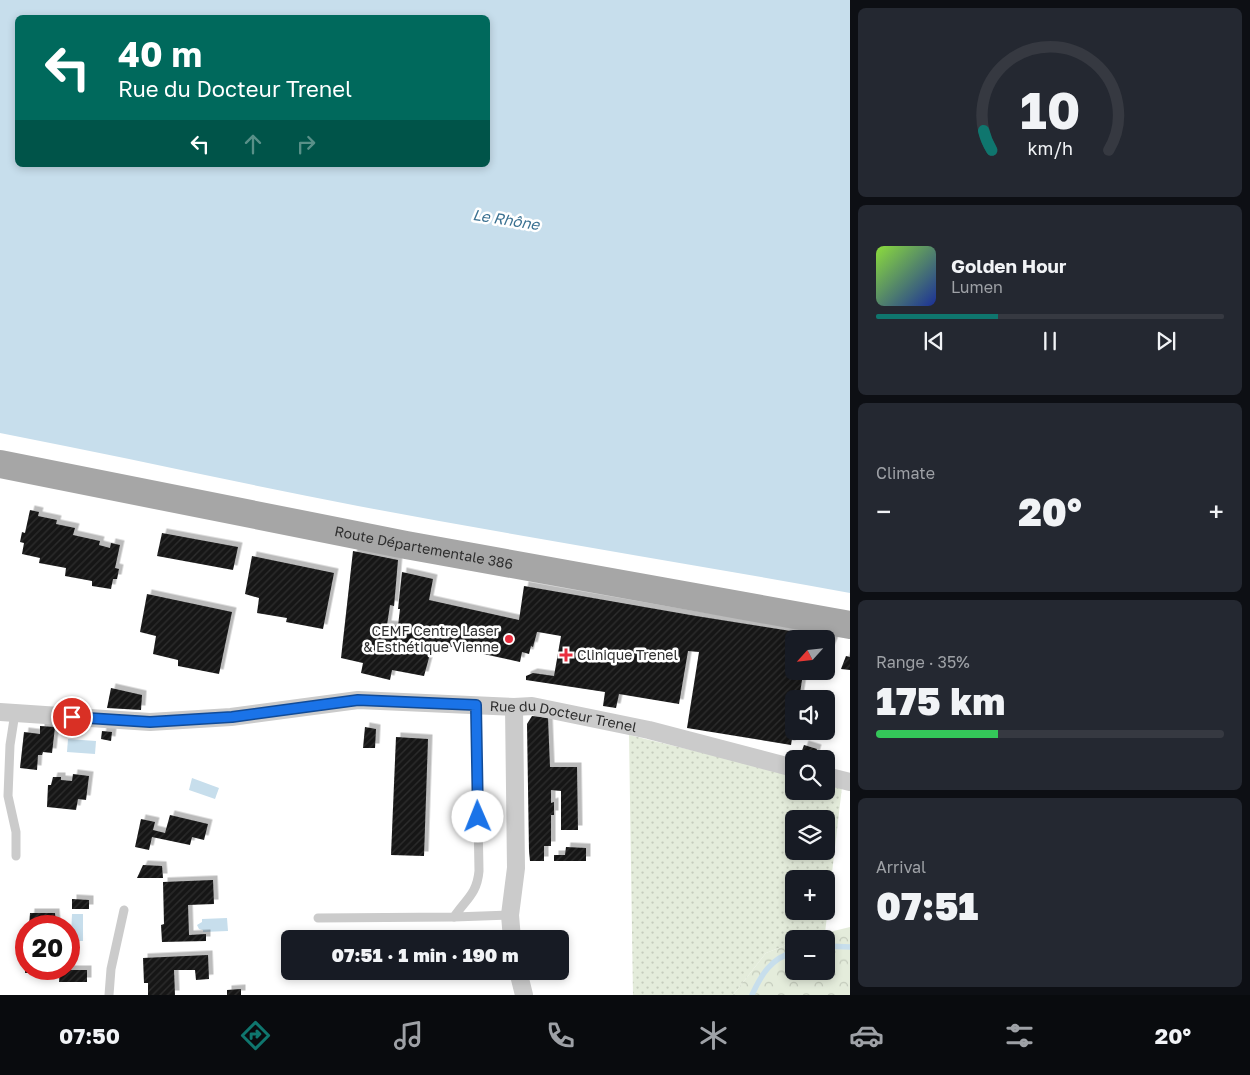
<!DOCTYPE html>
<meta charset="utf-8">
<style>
body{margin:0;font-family:"Golos Text",sans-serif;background:#242831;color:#f1f3f6;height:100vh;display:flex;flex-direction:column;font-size:19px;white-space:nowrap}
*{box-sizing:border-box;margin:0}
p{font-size:16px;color:#9ea1a6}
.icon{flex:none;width:28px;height:28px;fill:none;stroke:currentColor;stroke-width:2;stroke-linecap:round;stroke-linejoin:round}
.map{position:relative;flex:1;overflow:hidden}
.sheet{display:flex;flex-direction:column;gap:8px;padding:8px;background:#0d0f14;width:400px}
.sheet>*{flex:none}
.top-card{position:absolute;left:15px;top:15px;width:475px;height:152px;border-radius:8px;box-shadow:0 2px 8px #0003;background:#00695c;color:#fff;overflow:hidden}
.needle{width:32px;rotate:243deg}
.controls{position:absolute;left:785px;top:630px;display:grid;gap:10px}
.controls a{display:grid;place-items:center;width:50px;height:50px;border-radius:8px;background:#171b24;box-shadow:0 2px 8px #0003;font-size:25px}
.speed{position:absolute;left:15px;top:915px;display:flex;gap:10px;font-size:25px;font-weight:700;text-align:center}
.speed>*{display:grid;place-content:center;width:65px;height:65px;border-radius:50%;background:#171b24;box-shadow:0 2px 8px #0003;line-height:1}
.speed .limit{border:8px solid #d22;background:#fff;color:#111}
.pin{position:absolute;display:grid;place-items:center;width:42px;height:42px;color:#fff;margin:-21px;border:2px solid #fff;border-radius:50%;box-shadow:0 1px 5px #0007}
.me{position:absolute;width:55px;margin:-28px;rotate:359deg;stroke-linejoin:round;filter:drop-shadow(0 0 4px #0008)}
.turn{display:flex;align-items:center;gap:18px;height:105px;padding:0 20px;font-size:22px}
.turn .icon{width:65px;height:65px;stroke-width:2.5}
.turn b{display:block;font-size:35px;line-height:42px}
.lanes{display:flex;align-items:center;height:48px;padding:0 20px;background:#0003;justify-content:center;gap:25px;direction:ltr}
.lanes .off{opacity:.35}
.big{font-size:38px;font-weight:800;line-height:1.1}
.sheet .tile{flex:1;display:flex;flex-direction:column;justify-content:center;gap:8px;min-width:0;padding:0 18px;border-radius:8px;background:#242831}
.sheet .dial{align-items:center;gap:0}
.dial svg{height:130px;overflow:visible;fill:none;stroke:#363941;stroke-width:7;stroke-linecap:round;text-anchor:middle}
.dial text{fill:#f1f3f6;stroke:none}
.song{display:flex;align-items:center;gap:15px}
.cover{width:60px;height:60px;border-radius:8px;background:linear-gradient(135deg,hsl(90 70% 55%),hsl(230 70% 35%))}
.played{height:5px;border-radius:2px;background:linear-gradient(90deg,#0f766e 35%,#363941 35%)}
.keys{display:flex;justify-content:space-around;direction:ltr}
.heat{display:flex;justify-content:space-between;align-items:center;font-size:28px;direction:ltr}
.charge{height:8px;border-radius:4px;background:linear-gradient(90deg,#34c759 35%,#363941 0)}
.trip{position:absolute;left:281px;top:930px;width:288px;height:50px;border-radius:8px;background:#171b24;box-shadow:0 2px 8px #0003;font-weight:800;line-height:50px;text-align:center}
.dock{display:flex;height:80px;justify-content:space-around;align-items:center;background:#090b0e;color:#9ea1a6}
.dock .icon{width:35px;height:35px}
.dock .active{color:#0f766e}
.dock b{font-size:22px;color:#f1f3f6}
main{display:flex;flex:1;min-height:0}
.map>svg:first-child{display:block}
.grass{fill:url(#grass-dots);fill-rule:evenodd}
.forest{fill:url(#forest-crowns)}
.water{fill:#c7deec;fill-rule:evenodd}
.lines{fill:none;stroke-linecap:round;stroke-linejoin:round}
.stream{stroke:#c7deec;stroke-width:5.5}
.building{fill:url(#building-hatch);filter:url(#shadow)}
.service{stroke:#cbcbcb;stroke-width:9}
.minor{stroke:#cbcbcb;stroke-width:18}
.primary{stroke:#a6a6a6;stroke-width:28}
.route-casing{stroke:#114b97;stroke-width:12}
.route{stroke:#1a73e8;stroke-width:9}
.poi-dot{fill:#e82e3e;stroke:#fff;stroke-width:2}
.labels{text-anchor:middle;stroke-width:5;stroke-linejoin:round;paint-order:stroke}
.street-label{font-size:14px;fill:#2e2e2e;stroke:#fff}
.poi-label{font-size:14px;fill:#2e2e2e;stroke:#fff;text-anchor:end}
.water-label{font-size:15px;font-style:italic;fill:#3b7191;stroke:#fff}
</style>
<main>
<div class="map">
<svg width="850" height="995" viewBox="0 0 850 995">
<defs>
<pattern id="grass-dots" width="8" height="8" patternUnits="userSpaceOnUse" patternTransform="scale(1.25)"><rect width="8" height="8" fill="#e4ecdb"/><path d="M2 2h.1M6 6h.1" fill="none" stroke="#c4cbbc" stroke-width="1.8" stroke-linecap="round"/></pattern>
<pattern id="forest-crowns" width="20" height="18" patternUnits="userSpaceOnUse" patternTransform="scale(1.25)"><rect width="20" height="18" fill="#e4ecdb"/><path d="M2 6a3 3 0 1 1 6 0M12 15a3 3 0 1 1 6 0" fill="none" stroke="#c4cbbc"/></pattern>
<pattern id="building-hatch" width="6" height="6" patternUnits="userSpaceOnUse" patternTransform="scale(1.25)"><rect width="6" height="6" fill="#151515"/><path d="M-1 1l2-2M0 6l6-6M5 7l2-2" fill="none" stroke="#2f2f2f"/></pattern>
<filter id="shadow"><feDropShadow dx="4.5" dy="-4.5" stdDeviation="0" flood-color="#0004"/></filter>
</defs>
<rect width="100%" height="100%" fill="#fff"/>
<path class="grass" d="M629,735L794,775V791H826V783L842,787L825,933L801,939H794V942L766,953L733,995H633ZM794,819H826V851H794ZM794,879H826V911H794Z"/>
<polygon class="forest" points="850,927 850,995 733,995 766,953 794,942 794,971 826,971 826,939 801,939"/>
<g class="water">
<path d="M0,0H850V593C686,563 522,537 358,506C238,483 119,456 0,433ZM18,18H488V165H18Z"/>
<polygon points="68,739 96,741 95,754 67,752"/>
<polygon points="192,778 219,788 215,799 189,790"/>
<polygon points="72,914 83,914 83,941 69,941 69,935 71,935"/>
<polygon points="227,918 228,931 203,932 203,930 199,929 197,925 202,922 202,919"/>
</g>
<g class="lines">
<g class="stream">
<polyline points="826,946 850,947"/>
<path d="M752,995C761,975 771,958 794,952"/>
</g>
</g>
<g class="building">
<polygon points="30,510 39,512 38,516 57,520 56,524 75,528 73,535 100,541 99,545 110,548 111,543 120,545 115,568 119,569 117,579 113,579 111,589 92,586 92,581 65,576 66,568 39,563 40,558 22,554 24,543 20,542 22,532 25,533"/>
<polygon points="162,533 238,547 233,570 157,556"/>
<polygon points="353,551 398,560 394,606 390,605 387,625 398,626 400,609 398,609 402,572 433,579 429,600 519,620 524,586 696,616 835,638 826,659 826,639 794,639 794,671 822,671 819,677 803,674 799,699 794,699 794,726 791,745 687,728 699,652 688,651 679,704 619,694 616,708 603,706 605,692 526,680 526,676 533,673 554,676 561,636 538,632 537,632 533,647 531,646 529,654 522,652 520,662 433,643 424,676 392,670 390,680 361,673 363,663 341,658"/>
<polygon points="252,556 334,573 323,629 286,622 287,618 257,613 259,598 245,594"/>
<polygon points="147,594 232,612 219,674 178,666 178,660 153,654 156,636 140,632"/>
<polygon points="846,656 850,657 850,670 841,669"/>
<polygon points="111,688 142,695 141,710 107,708"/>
<polygon points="532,716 548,718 550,767 577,767 578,830 561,830 561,791 551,790 551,803 554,802 554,815 551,815 551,846 544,846 544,861 530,861 529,851 527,724"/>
<polygon points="40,726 55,727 52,753 43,752 42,755 38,755 37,770 20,768 24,732 40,734"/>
<polygon points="365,727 376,729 375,748 363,748"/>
<polygon points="102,731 112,732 111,741 101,739"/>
<polygon points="396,737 428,739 424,856 391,855"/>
<polygon points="804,745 817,749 814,759 799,759"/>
<polygon points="73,774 89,776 86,800 78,799 76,810 47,807 48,785 51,785 53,777 61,777 61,780 72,781"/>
<polygon points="170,815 208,824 204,840 192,837 190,845 152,837 149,850 135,847 141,819 155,822 153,830 165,833"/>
<polygon points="566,847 586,848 586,861 554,861 554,855 565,855"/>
<polygon points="143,865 162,866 163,878 137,878"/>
<polygon points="213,880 214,904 188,905 189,935 206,934 206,941 162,942 161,925 164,924 163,882"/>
<polygon points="72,899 89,900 89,909 72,909"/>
<polygon points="30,913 55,913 56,926 29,926"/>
<polygon points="208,955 209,979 196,980 195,970 174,970 175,995 148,995 148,983 144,983 143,958"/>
<rect x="25" y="969" width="18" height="4"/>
<polygon points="60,970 87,970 87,982 59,982"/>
<polygon points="241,989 241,995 227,995 227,990"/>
</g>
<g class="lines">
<g class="service">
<polyline points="15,713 10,745 8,796 16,832 16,856"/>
<path d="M454,917C466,899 477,894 479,871L476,705"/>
<polyline points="318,918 454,917 510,915"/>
<polyline points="109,995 111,969 124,910"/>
</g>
<g class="minor">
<path id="s1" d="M0,712L150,722L231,717L358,700L514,707L532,706L649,730L794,768"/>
<polyline points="826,776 850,782"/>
<polyline points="512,939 510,915 516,868 514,707"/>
<polyline points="518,971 524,995"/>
</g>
<path class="primary" id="s2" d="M0,464L406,545L850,625"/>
</g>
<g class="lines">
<g class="route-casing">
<polyline id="route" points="72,717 150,722 232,717 358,700 476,705 478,817"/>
</g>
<use href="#route" class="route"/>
</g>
<g class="poi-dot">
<circle cx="509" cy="639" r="5"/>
<path d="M563.5 647.5h5v5h5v5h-5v5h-5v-5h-5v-5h5z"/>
</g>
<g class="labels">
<g class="street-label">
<text dy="5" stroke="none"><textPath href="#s2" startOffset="432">Route Départementale 386</textPath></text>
<text dy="5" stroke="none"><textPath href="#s1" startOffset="566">Rue du Docteur Trenel</textPath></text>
</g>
<g class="poi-label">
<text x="499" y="636">CEMF Centre Laser<tspan x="499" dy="16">&amp; Esthétique Vienne</tspan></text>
<text x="577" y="660" text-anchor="start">Clinique Trenel</text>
</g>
<g class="water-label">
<text transform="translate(506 220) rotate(9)" y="5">Le Rhône</text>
</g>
</g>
</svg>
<div class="controls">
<a><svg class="needle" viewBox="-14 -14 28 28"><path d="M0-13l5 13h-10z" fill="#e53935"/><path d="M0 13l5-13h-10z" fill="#9ea1a6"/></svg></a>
<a><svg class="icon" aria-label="sound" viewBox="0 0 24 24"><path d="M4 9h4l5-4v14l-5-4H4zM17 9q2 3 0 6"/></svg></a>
<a><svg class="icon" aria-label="search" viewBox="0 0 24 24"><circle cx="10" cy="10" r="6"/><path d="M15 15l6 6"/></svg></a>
<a><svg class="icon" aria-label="layers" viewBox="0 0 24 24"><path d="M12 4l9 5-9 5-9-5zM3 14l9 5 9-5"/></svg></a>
<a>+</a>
<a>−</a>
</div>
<div class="speed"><div class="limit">20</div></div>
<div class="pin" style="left:72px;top:717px;background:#d93025"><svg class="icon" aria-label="arrive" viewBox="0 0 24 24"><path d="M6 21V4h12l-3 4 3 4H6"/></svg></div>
<svg class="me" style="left:478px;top:817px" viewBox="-20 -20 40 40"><circle r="19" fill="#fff"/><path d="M0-13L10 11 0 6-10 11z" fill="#1a73e8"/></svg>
<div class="trip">07:51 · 1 min · 190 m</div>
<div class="top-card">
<div class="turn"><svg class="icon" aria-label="left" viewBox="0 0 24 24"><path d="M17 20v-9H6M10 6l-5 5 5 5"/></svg><div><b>40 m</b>Rue du Docteur Trenel</div></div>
<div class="lanes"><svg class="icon" aria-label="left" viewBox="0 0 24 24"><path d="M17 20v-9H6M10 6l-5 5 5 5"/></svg><svg class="icon off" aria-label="ahead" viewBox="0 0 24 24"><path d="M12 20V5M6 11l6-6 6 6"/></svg><svg class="icon off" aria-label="right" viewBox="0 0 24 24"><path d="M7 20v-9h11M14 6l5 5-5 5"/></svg></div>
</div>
</div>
<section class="sheet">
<div class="tile dial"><svg viewBox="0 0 100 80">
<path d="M14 69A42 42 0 1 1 86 69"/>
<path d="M14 69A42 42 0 0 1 9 57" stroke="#0f766e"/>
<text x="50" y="56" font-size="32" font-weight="700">10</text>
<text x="50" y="72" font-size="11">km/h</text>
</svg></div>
<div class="tile">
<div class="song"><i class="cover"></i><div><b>Golden Hour</b><p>Lumen</p></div></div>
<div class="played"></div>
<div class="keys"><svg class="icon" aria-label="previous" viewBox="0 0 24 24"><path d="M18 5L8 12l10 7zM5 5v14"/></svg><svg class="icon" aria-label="pause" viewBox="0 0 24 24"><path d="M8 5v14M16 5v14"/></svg><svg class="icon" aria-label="next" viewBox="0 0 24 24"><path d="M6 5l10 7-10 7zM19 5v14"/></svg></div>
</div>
<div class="tile"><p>Climate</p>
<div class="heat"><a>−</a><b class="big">20°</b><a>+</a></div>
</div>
<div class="tile"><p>Range · 35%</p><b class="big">175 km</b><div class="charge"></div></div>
<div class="tile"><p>Arrival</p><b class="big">07:51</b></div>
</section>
</main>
<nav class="dock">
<b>07:50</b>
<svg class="icon active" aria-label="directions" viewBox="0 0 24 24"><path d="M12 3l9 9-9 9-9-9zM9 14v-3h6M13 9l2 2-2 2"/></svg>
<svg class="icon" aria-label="music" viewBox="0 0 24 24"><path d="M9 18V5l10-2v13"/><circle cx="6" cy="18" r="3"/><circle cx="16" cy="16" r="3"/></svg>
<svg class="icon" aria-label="phone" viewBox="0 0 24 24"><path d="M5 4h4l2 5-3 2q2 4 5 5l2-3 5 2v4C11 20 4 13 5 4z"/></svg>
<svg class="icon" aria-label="climate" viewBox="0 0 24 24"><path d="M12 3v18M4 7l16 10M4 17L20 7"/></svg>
<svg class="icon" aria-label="car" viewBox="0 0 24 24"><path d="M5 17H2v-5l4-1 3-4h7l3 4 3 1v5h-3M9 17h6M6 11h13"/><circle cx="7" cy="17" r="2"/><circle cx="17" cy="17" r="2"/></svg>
<svg class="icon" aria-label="filters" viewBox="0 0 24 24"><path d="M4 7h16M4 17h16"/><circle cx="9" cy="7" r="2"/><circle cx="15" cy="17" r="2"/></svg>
<b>20°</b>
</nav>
